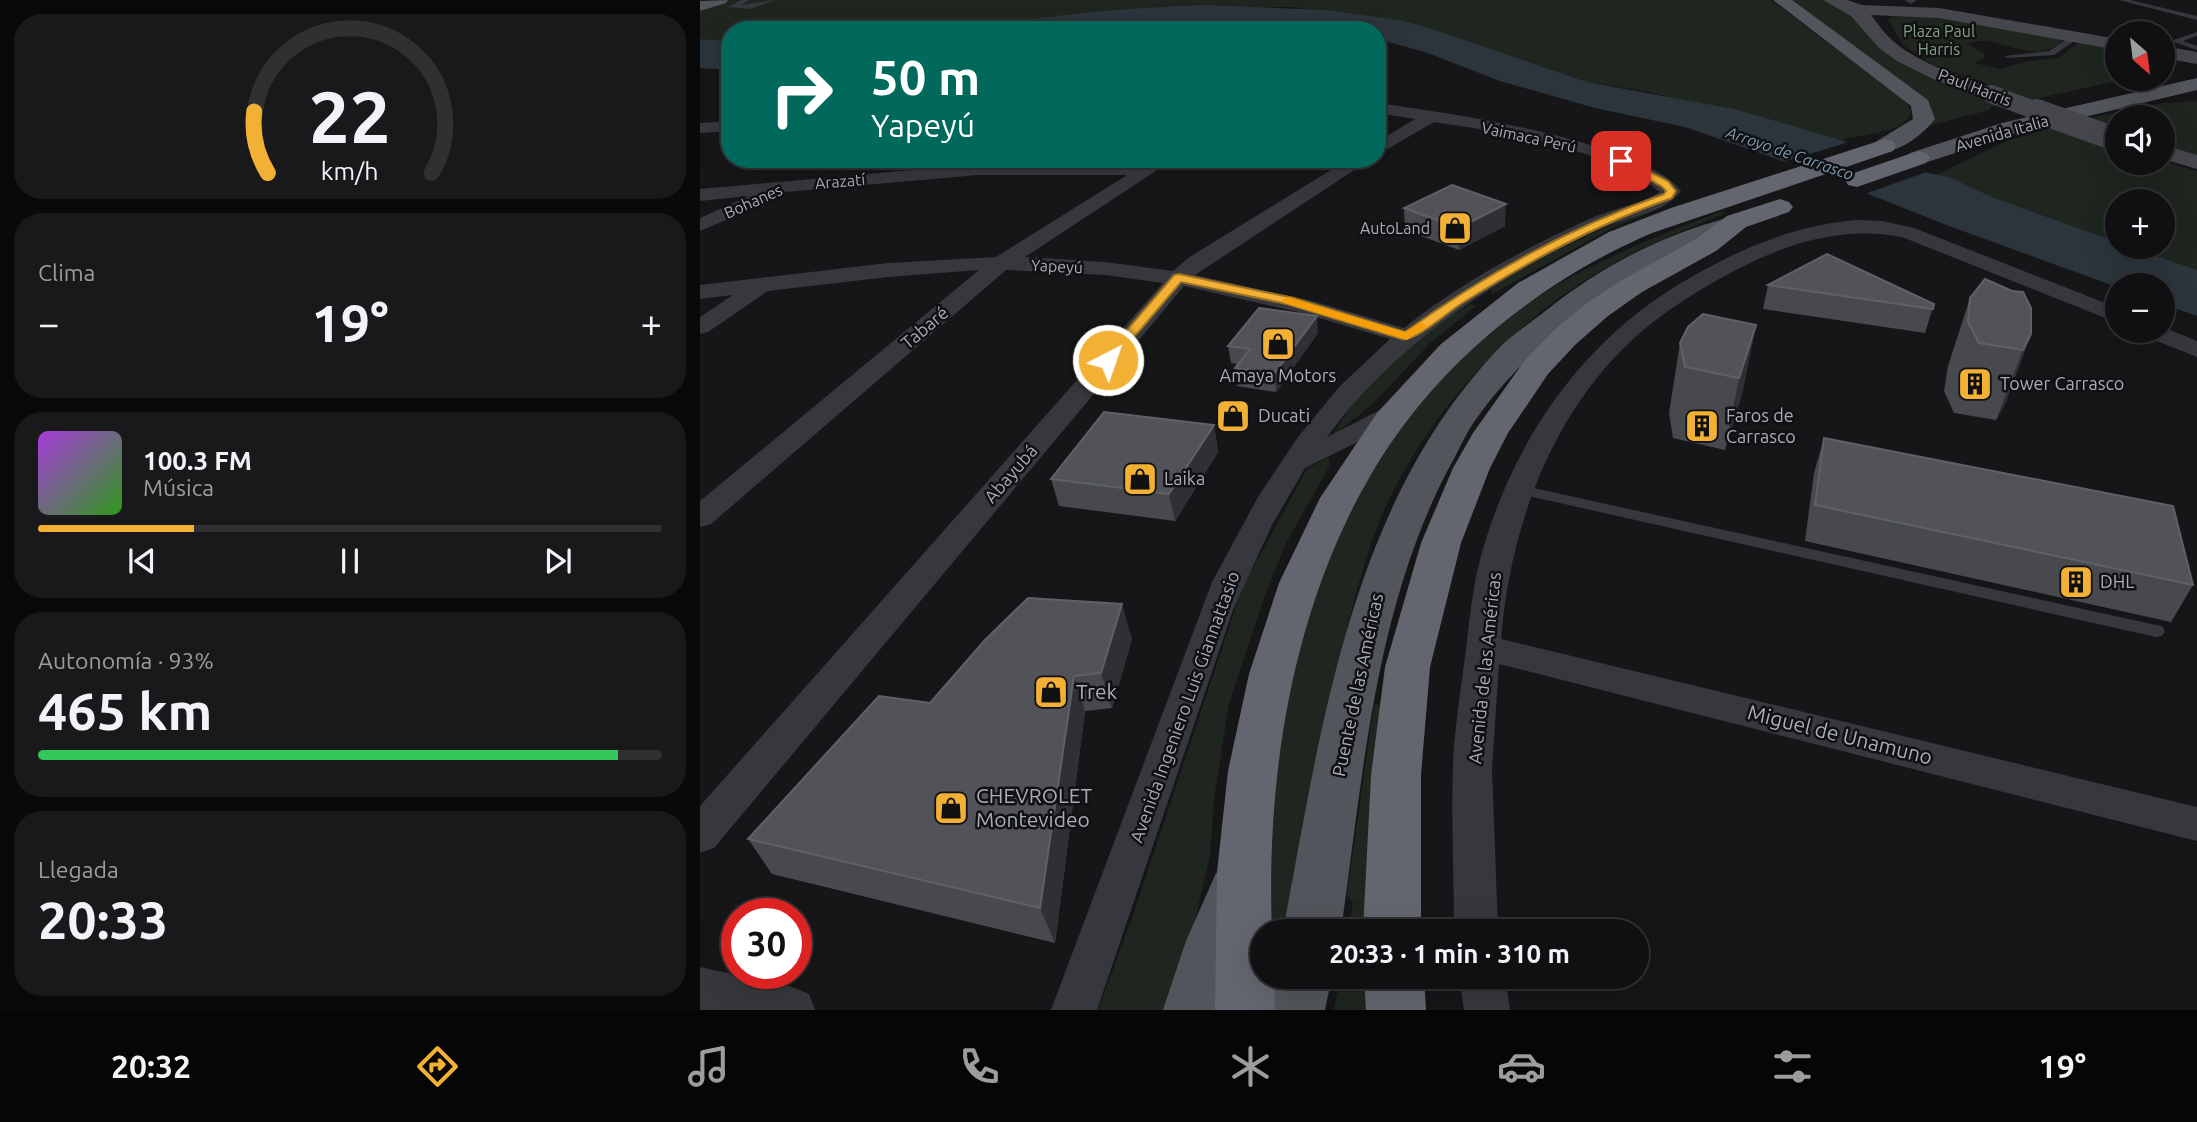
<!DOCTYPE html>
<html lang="es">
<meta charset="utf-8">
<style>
body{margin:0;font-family:Ubuntu,sans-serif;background:#19191b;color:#f1f3f6;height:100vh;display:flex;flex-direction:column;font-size:26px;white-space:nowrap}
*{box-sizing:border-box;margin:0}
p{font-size:23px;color:#9c9d9f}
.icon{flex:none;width:38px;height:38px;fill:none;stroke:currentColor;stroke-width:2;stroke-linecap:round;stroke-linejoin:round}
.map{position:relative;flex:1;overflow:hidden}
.side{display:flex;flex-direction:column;gap:14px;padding:14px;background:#09090a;width:700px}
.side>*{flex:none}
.hud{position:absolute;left:21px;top:21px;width:665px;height:147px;border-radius:28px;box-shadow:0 7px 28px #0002,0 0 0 2px #303032;background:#00695c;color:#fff;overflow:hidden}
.needle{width:46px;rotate:152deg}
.tools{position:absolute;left:1405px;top:21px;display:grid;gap:14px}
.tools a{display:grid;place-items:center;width:70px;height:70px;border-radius:50%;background:#101012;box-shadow:0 7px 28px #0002,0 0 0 2px #303032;font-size:35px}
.speed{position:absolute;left:21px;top:898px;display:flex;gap:14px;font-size:35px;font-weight:700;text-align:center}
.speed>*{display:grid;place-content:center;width:91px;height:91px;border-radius:50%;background:#101012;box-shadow:0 7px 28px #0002,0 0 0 2px #303032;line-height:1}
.speed .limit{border:10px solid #d22;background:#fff;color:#111}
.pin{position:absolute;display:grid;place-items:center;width:60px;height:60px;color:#fff;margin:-30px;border-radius:14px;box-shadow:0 4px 10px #0006}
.me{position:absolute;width:77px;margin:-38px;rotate:41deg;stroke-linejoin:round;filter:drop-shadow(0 0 5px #0008)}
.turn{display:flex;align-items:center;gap:24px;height:147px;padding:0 35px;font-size:32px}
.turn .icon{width:91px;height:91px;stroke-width:2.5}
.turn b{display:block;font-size:49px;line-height:60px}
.big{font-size:52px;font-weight:700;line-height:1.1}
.side .widget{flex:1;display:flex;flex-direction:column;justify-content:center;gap:10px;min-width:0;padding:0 24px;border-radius:28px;background:#19191b}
.side .dial{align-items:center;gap:0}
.dial svg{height:182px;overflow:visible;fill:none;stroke:#303032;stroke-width:7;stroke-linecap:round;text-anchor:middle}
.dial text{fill:#f1f3f6;stroke:none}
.song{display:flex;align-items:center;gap:21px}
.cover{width:84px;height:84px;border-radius:10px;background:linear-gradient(135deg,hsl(280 70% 55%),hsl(110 70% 35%))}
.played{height:7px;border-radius:4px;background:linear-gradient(90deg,#f2b134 25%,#303032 25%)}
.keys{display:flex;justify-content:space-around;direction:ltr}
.heat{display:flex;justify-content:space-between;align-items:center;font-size:38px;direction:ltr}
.charge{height:10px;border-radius:5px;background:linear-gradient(90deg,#34c759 93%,#303032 0)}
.trip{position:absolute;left:550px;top:919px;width:399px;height:70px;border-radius:35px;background:#101012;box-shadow:0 7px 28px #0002,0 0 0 2px #303032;font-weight:700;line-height:70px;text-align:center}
.tabs{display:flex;height:112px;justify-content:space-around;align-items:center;background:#060607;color:#9c9d9f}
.tabs .icon{width:49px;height:49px}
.tabs .selected{color:#f2b134}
.tabs b{font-size:32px;color:#f1f3f6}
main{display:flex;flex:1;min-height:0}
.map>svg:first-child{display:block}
.green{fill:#1e261f}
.water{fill:#2c353c}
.pier{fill:#161618}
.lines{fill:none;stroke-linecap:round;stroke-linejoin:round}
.lane{fill:#37383d;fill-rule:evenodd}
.street{fill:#37383d;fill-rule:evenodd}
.secondary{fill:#45474d;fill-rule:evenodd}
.primary{fill:#53555c;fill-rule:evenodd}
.highway{fill:#63666e;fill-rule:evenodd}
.secondary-bridge-far1{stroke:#45474d;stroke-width:18}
.secondary-bridge{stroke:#45474d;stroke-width:24}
.wall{fill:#47494d}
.shaded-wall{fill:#2f3033}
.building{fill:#525359;stroke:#5f6168;stroke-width:2}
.route{fill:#f2b134;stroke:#9d7322;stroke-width:2}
.slow{fill:#f59e0b}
.labels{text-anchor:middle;stroke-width:5;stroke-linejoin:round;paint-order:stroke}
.far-park-label{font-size:16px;fill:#7fa381;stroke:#111113}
.far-street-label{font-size:16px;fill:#a8adb8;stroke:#111113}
.far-water-label{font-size:16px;font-style:italic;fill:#7f9bb3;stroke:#111113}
.far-poi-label{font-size:16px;fill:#a8adb8;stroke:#111113;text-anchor:end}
.street-label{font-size:18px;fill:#a8adb8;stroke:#111113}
.poi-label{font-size:18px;fill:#a8adb8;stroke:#111113;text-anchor:start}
.near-poi-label{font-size:21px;fill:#a8adb8;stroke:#111113;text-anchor:start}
.near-street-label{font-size:21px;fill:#a8adb8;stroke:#111113}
</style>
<main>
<section class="side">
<div class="widget dial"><svg viewBox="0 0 100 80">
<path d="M14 69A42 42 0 1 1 86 69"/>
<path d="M14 69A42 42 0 0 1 8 42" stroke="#f2b134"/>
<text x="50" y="56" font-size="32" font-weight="700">22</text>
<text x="50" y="72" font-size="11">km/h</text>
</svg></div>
<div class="widget"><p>Clima</p>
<div class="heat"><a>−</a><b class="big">19°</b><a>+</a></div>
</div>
<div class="widget">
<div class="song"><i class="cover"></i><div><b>100.3 FM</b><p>Música</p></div></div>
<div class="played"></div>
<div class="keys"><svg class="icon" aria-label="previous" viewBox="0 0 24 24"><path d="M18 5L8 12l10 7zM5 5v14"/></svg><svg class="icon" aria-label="pause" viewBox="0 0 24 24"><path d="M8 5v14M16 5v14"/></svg><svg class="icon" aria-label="next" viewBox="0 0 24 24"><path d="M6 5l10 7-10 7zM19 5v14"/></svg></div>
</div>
<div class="widget"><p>Autonomía · 93%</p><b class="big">465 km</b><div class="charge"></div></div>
<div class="widget"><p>Llegada</p><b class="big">20:33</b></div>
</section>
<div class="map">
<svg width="1497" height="1010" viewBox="0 0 1497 1010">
<rect width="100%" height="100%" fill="#161618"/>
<g class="green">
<polygon points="30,0 1071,0 1203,99 1211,109 1211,114 1203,124 1190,130 1141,140 949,92 887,82 730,28 664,15 590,7 458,7 308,23 272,30 30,30 30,41 0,39 0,9"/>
<polygon points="1087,0 1123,0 1151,12 1170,33 1303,103 1291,107 1289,110 1228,126 1232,114 1230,105"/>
<path d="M1217,13L1362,40C1343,62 1311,46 1288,41C1282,40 1273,42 1266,43L1285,54L1283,59L1274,63L1301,69L1328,61L1358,58L1378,43L1417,47L1418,79H1426L1331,100L1232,64L1204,46L1188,20L1195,14Z"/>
<polygon points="1497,101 1497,159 1463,149 1463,117 1418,117 1417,132 1383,119 1463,103"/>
<polygon points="1360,125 1417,146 1418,163 1463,161 1497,171 1497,270 1430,247 1463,247 1463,201 1418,201 1417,242 1292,197 1249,177 1236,175 1306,141"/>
<path d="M959,206H965L910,229L792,294L791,289C844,255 900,228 959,206Z"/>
<path d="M1022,211L1026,213C987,229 948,244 911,265C813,319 731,409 684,510C671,539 657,589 649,621C628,699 620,781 602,860C596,884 588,907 581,931H566C571,795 582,653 638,528C649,504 666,482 680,461C690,444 700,427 711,411C733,381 776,342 806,319C871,269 947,240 1022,211Z"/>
<path d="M770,304L776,306L730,343L673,404L632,436C664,381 716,336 770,304Z"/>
<polygon points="626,458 630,460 629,467 585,545 565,595 529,704 514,799 510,856 488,950 468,1010 398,1010 432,918 543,586 607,469"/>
<polygon points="674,704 682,705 668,931 648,931 653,903 647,894"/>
<polygon points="640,977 669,977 670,1010 634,1010"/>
</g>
<g class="water">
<path d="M504,5L626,10L699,20L730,28L887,82L1034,109L1141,140L1228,173L1249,177L1292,197L1417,242L1418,247H1430L1497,270V316L1463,304V285L1417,287L1249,226L1100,167L985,127L895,108L800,81L725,52L677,39V30H589L522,25L449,26L422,30H272C348,14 427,8 504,5Z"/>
<polygon points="0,39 30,41 30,70 0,68"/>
</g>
<polygon class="pier" points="1152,141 1229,170 1232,170 1162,195 1080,163"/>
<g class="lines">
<g class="lane">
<polygon points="41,0 49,0 41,5 76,0 50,9 28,7"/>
<polygon points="1419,0 1430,0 1497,16 1497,20"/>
<polygon points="1497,32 1497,36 1483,41 1497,46 1497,50 1471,41"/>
<polygon points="1373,35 1380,37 1354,55 1308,58 1304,56 1349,51"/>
<polygon points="820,485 1456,625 1462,626 1465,631 1462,636 1456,637 815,493 812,490"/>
</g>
<g class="street">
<polygon points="1204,0 1217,0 1211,4"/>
<path d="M677,103C742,112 943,140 981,191C965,212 933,216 910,225C897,230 884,237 871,243C777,292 691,350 627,437L684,408L693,406L702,408L706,414L702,420L605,468L572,525L533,610L397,1010H351L512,582L558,497L598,437L639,387L690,339L599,312L484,286L14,848L0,853V806L463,283L405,275L306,270L11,524L0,527V501L279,270L188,277L68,291L8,332L0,334V317L33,295L0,299V285L188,263L296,257L427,175H279L73,193L75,196L72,200L0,231V218L49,196L0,201V189L279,164L391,162L444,164L452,159H474L325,257L405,262L473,271L488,258L649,159H671L495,275L616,302L704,328C759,284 822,250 885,221C909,209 937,206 960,192C902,146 805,133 734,122L677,155V142L715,119L677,113Z"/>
<polygon points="30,121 30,131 0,133 0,123"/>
<path d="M1157,220L1182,221L1214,228L1418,308V323L1202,237C1141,226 1088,243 1034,271C1002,288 969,308 941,332C853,408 810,526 801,639L1497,807V841L799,664L792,769L798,931H754C754,876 751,821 753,766C754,734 759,703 763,672C768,638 770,605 777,572C806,450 879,341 988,279C1041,248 1095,225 1157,220Z"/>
<polygon points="1463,327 1497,341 1497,357 1444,336 1440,331 1463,331"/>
<polygon points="0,967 92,987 109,994 115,1010 0,1010"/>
<polygon points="759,976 805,976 810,1010 764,1010"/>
</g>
<g class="secondary">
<path d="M1123,0H1147L1162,5L1239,8L1418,39V50L1239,18L1171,15C1178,24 1184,33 1193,41C1222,66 1263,76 1298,90L1301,94L1298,98L1291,100L1233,79L1197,61L1179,48L1151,16Z"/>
<polygon points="1463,46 1497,52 1497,64 1463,58"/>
<polygon points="1463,145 1497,155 1497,169 1463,159"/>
</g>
<g class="primary">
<polygon points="28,0 26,3 0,11 0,1"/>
<path d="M1073,0H1092L1228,100L1235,119C1224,134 1196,156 1177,151L1174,146L1177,141L1213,119L1211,106Z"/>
<polygon points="1497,78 1497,90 1317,133 1218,165 1210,163 1206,158 1210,153 1302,123"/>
<path d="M1031,217L1040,219L1044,225L1040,231C976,249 920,279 869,322C833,352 801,383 774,422C765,435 759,450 751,464C675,605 663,775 641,931H583C622,725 650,502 802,345C815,333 830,323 844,312C900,267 961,235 1031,217Z"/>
<polygon points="536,866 556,873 564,891 544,941 523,1010 463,1010 486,941 516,873"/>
<polygon points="573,976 632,976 625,1010 565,1010"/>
</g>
<g class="highway">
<path d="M1185,139L1193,141L1196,146L1193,151L952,233C856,274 765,342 703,426C599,567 565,759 572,931H562V976H574L575,1010H515L517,872L528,771L549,674L579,583L620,498L677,413L741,344L818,283L909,232L971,208Z"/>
<polygon points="1218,151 1226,153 1230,158 1226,163 1157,187 1148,185 1145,180 1148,175"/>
<polygon points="1080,199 1089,202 1093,207 1089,212 1046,227 1016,251 942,292 908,316 876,344 848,374 808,433 790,468 761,543 730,667 721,775 721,931 663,931 671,775 685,667 721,543 753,468 773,433 825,360 854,330 887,303 922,280 996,239 1027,216"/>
<polygon points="664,976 724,976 726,1010 666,1010"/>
</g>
<polyline class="secondary-bridge-far1" points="1291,94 1342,113"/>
<polyline class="secondary-bridge" points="1337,111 1412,138"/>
</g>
<g class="wall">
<polygon points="704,208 805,226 759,250 705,230"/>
<polygon points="1068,285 1234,304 1225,333 1063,309"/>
<polygon points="1270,298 1331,334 1305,404 1296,420 1254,413 1244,391 1248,366"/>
<polygon points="1056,325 1042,394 1025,450 973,438 969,413 980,343"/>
<polygon points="618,333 576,392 537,386 535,368 538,364 531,363 528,346"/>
<polygon points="514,425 518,452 475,521 359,506 351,479"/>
<polygon points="1124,438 1493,585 1471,622 1105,541 1114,473"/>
<polygon points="432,639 412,708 385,711 355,943 72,874 48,839 230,703"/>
</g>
<g class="shaded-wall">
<polygon points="806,204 805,226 759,250 759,228"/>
<polygon points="617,316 618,333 576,392 574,374"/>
<polygon points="1056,325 1042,394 1025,450 1039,378"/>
<polygon points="1331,334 1305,404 1296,420 1323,350"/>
<polygon points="514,425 518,452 475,521 469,494"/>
<polygon points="422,604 432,639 412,708 401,673"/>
<polygon points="374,676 385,711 355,943 340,908"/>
</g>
<g class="building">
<polygon points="752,185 806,204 759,228 704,208"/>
<polygon points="1127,254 1234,304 1233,309 1068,285"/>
<polygon points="1285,279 1312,291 1323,292 1331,308 1331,334 1323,350 1279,343 1268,322 1270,298"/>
<polygon points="559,308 617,316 574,374 535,368 550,349 528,346"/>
<polygon points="1003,314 1056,325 1039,378 985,367 980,343 988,327"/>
<polygon points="404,412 514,425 469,494 351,479"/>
<polygon points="1124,438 1473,506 1493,585 1115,505"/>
<polygon points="328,598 422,604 401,673 374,676 340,908 48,839 179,696 230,703 285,640"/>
</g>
<path class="route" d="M918,159H925L968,181L976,191L972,198C893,226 831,260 761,304C748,312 715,342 702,339L587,304L481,282L412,363L408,364L401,360L474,275L479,274L594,298L705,332C785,274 871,227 964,194L966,191L961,186L918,163Z"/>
<polygon class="slow" points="588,297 705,332 721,322 727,326 707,340 584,303 582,300"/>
<defs>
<g id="shop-square" transform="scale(1.75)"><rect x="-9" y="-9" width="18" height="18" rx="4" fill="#f2b134" stroke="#111113"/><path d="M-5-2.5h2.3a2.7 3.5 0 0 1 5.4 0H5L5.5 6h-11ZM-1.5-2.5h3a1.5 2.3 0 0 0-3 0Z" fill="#111"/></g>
<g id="building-square" transform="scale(1.75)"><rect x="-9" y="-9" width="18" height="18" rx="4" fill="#f2b134" stroke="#111113"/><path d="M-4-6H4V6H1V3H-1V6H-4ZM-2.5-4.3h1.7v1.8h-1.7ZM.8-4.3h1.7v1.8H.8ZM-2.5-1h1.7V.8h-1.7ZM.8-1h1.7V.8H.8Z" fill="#111"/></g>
</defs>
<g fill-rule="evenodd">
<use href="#shop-square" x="755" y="228"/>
<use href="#shop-square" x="578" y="344"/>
<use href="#building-square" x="1275" y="384"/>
<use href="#shop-square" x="533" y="416"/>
<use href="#building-square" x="1002" y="426"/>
<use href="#shop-square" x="440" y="479"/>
<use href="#building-square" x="1376" y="582"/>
<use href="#shop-square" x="351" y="692"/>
<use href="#shop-square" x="251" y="808"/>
</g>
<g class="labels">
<g class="far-park-label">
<text x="1239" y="37">Plaza Paul<tspan x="1239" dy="18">Harris</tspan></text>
</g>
<g class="far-street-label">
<text transform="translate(1275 87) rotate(21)" y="6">Paul Harris</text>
<text transform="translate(1302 133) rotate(-16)" y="6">Avenida Italia</text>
<text transform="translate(829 137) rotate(12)" y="6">Vaimaca Perú</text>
<text transform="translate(140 181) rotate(-5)" y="6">Arazatí</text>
<text transform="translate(53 201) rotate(-24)" y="6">Bohanes</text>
<text transform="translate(357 266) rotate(3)" y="6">Yapeyú</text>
</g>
<g class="far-water-label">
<text transform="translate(1090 153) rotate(19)" y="6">Arroyo de Carrasco</text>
</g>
<g class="far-poi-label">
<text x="730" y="234">AutoLand</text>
</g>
<g class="street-label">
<text transform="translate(225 328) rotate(-40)" y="6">Tabaré</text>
<text transform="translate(311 474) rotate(-49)" y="6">Abayubá</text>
<text transform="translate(785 668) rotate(-84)" y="6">Avenida de las Américas</text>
<text transform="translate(658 685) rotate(-78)" y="6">Puente de las Américas</text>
<text transform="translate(485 707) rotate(-70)" y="6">Avenida Ingeniero Luis Giannattasio</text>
</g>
<g class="poi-label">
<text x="578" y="382" text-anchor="middle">Amaya Motors</text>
<text x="1300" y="390">Tower Carrasco</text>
<text x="558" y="422">Ducati</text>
<text x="1026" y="422">Faros de<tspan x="1026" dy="21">Carrasco</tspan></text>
<text x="464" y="485">Laika</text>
<text x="1400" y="588">DHL</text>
</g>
<g class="near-poi-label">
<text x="376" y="699">Trek</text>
<text x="276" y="803">CHEVROLET<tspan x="276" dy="24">Montevideo</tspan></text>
</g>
<g class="near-street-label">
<text transform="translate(1140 735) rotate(14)" y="7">Miguel de Unamuno</text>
</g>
</g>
</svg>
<div class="tools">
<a><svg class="needle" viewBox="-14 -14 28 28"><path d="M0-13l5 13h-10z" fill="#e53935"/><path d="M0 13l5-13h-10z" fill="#9c9d9f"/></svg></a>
<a><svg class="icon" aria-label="sound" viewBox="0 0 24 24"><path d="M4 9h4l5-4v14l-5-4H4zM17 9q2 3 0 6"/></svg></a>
<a>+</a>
<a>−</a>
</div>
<div class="speed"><div class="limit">30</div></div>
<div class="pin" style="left:921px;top:161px;background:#d93025"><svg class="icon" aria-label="arrive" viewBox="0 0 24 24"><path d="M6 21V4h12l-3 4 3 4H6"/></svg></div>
<svg class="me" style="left:408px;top:360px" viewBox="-20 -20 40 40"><circle r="17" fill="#f2b134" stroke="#fff" stroke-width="3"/><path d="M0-11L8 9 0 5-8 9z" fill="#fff"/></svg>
<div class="trip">20:33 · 1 min · 310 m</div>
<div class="hud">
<div class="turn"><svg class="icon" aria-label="right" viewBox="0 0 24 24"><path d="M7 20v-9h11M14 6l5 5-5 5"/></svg><div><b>50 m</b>Yapeyú</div></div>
</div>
</div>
</main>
<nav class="tabs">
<b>20:32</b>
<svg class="icon selected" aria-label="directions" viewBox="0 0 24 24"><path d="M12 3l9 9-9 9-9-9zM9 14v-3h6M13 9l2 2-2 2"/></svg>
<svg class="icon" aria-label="music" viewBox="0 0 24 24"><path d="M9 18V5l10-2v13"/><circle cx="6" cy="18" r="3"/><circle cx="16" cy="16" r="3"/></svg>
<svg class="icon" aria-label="phone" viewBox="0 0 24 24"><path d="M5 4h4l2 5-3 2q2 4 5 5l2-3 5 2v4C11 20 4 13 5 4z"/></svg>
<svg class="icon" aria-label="climate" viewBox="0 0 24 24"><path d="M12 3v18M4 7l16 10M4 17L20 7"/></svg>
<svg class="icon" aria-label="car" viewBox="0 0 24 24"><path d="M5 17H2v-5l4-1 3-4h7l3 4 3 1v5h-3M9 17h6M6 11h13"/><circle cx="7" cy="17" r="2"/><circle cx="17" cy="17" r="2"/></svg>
<svg class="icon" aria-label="filters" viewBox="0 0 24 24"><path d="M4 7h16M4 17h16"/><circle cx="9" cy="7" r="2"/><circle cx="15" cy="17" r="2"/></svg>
<b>19°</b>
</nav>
